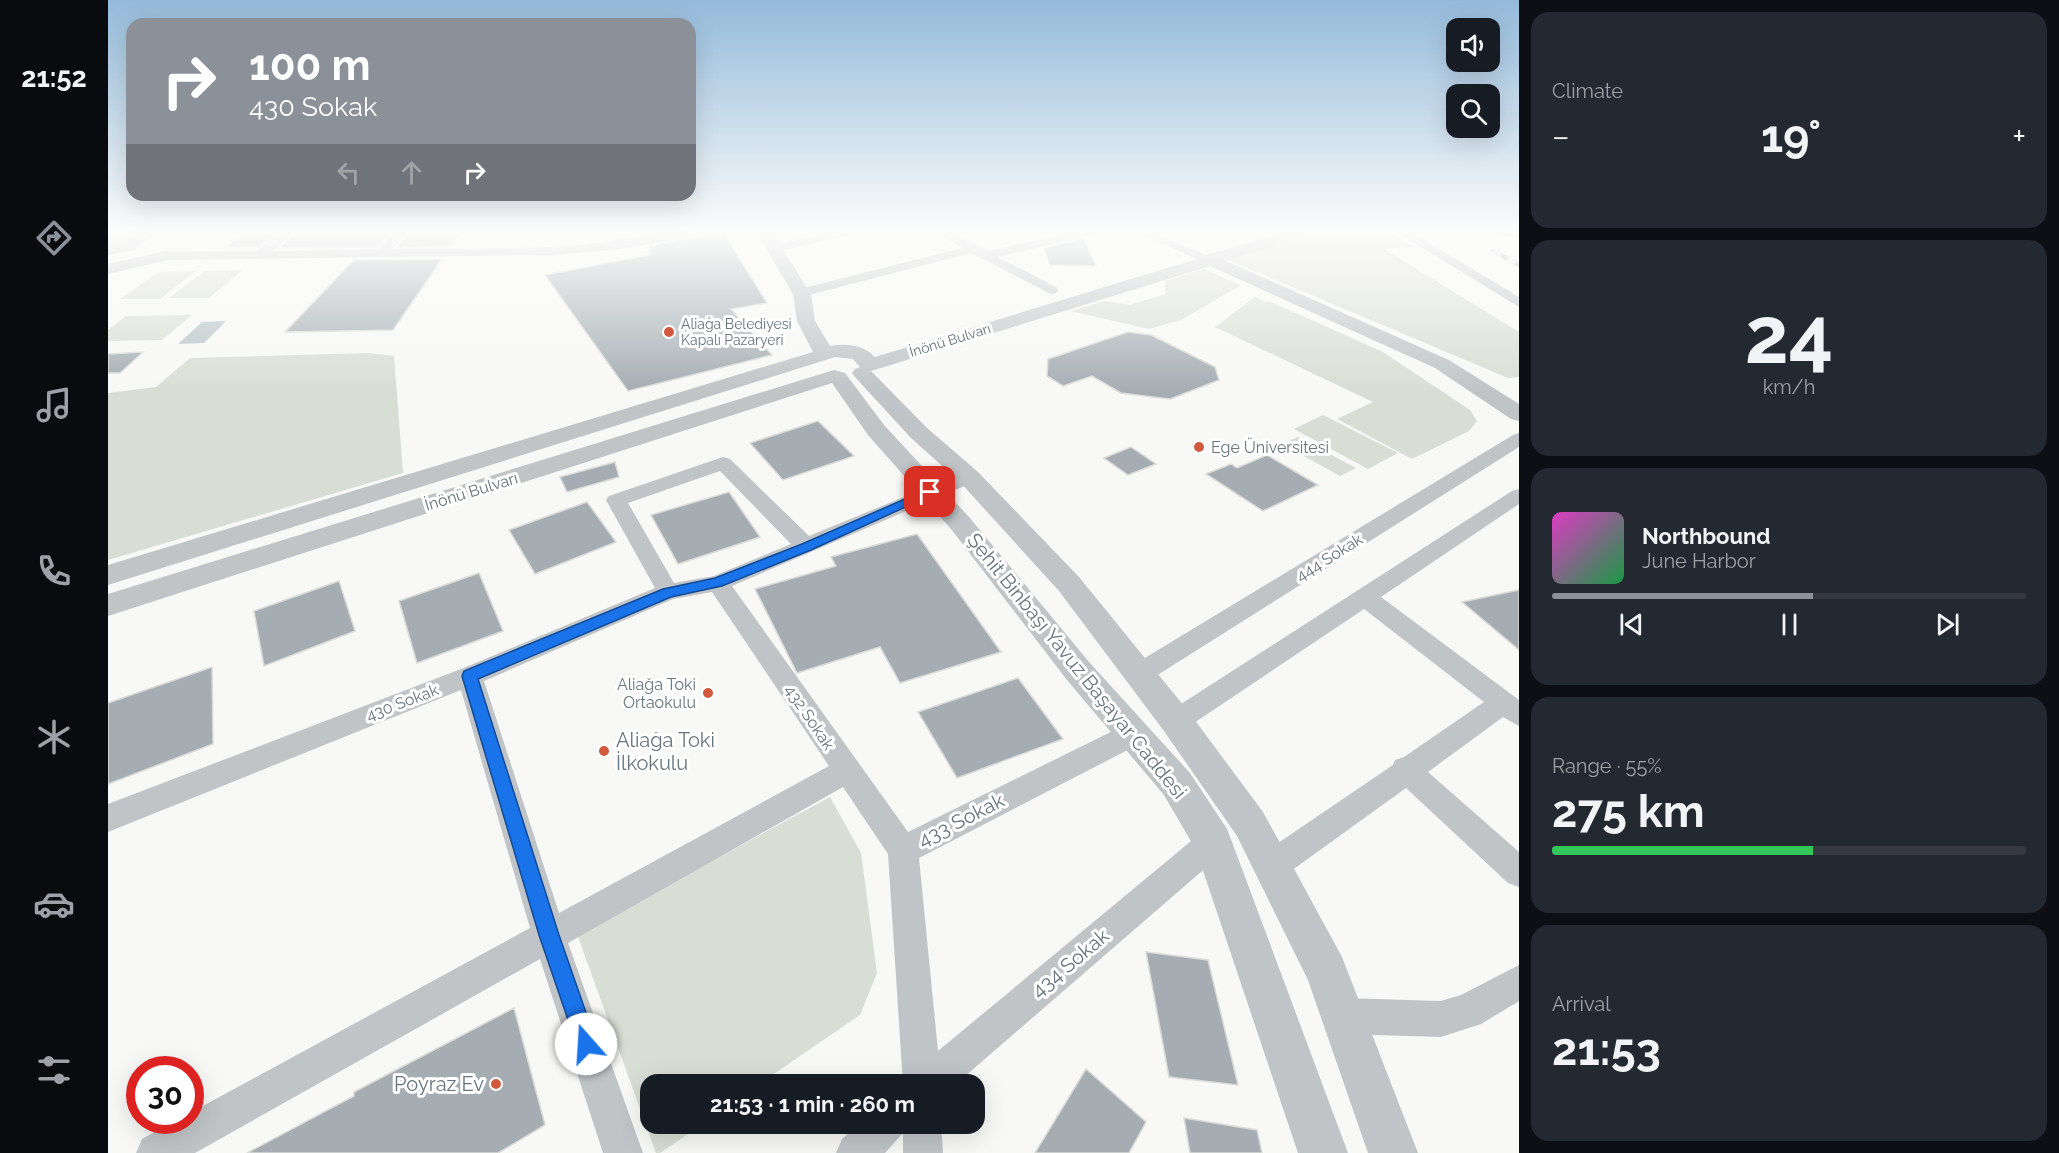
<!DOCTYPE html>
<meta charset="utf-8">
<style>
body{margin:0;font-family:Raleway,sans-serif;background:#242831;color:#f1f3f6;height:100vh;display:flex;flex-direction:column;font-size:22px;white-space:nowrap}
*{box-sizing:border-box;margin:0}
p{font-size:20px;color:#9ea1a6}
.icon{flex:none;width:33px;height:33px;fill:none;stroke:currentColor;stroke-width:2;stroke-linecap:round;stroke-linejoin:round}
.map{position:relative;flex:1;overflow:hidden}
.drawer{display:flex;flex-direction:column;gap:12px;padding:12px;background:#0d0f14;width:540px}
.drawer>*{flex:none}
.hud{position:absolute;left:18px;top:18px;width:570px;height:183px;border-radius:18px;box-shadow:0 6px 24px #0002;background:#8c9099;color:#fff;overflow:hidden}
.buttons{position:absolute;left:1338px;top:18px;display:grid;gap:12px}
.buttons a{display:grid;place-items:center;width:54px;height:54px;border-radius:12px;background:#171b24;box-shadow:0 6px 24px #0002;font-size:30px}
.speed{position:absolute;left:18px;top:1056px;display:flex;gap:12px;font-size:30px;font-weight:700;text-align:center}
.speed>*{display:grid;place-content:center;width:78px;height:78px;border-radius:50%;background:#171b24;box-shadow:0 6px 24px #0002;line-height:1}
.speed .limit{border:9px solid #d22;background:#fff;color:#111}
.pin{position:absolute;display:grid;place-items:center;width:51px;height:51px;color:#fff;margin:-26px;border-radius:12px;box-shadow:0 3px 9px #0006}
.me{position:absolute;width:66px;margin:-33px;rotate:341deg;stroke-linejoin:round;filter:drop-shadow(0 0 4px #0008)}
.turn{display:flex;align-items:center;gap:21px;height:126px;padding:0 24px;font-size:27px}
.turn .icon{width:78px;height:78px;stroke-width:2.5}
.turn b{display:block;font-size:42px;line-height:51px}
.lanes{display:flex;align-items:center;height:57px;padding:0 24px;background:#0003;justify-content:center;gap:30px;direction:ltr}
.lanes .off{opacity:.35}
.big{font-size:45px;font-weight:700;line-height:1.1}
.drawer .widget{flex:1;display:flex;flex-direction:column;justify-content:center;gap:9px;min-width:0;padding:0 21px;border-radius:18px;background:#242831}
.drawer .dial{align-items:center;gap:0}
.dial b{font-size:78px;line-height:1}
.song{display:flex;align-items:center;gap:18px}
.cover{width:72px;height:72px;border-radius:9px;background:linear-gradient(135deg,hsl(310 70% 55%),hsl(140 70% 35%))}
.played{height:6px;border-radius:3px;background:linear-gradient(90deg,#8c9099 55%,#363941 55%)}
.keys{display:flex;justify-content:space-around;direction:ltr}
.heat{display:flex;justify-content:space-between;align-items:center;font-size:33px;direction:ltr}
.charge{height:9px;border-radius:4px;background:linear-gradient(90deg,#34c759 55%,#363941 0)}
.trip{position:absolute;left:532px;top:1074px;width:345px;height:60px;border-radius:18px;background:#171b24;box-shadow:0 6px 24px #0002;font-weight:700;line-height:60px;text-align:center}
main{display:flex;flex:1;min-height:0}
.tabs{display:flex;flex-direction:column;width:108px;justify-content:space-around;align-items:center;background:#090b0e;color:#9ea1a6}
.tabs .icon{width:42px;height:42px}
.tabs .current{color:#8c9099}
.tabs b{font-size:27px;color:#f1f3f6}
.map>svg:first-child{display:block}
.green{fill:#d8ddd5}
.water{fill:#b7c2c6}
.building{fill:#a5adb2;stroke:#dadad8;stroke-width:1.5}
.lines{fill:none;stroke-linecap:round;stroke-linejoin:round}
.minor{fill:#c0c4c7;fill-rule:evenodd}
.tertiary{fill:#c0c4c7;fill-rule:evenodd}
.rail-casing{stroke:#a2a8ad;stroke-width:4.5}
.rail{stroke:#fff;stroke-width:3;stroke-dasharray:8;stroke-linecap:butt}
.route{fill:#1a73e8;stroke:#114b97;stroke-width:1.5}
.poi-dot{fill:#d1593d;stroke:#fff;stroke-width:2}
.labels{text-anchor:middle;stroke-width:6;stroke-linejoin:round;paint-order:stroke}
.far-poi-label{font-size:14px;fill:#66757e;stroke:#fff;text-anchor:start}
.far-street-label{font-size:14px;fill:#66757e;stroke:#fff}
.poi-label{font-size:16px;fill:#66757e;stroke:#fff;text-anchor:start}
.street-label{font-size:16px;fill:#66757e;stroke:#fff}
.near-street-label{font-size:20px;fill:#66757e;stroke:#fff}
.near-poi-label{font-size:20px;fill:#66757e;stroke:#fff;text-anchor:start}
</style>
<main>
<nav class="tabs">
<b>21:52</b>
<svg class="icon current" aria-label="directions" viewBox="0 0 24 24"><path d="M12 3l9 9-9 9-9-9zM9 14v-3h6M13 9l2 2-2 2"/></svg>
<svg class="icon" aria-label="music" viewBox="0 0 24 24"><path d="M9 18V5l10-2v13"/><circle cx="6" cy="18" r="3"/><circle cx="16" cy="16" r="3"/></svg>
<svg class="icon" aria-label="phone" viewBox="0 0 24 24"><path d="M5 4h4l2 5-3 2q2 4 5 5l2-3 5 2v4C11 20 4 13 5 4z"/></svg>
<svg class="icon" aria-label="climate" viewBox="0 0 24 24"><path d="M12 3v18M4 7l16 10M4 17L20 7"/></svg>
<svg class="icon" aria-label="car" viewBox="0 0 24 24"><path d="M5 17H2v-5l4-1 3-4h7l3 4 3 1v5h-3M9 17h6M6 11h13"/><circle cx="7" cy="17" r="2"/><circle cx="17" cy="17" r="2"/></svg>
<svg class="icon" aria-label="filters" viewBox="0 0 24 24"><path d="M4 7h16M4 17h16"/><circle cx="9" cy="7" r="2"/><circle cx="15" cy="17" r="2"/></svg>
</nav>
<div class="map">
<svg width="1411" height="1153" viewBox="0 0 1411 1153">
<rect width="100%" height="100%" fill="#f8f8f6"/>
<g class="green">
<polygon points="0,231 43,231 20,247 0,247"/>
<polygon points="1213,231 1280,231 1306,247 1276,249 1411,332 1411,377 1400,378 1116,258"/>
<polygon points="1095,269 1133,285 1073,320 1041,329 963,311 997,301 1022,305 1058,294 1057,281"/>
<polygon points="134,270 101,298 61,298 97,271"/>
<polygon points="88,271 52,299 12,299 51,272"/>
<polygon points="1147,297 1157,302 1161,301 1275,352 1362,410 1369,421 1361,431 1304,459 1229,419 1265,402 1107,327"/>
<polygon points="84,315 54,340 0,341 0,330 18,316"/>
<polygon points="261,353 286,356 295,473 0,560 0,393 48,387 82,358"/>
<polygon points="1215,415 1290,453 1260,469 1186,429"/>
<polygon points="1190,437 1248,468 1232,476 1174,444"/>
<polygon points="722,797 753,853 769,973 752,1015 651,1084 543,1084 543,1124 595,1124 552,1153 548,1153 469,934"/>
</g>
<polygon class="water" points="118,321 96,343 70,344 94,322"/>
<g class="building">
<polygon points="140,231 171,231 151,247 118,247"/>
<polygon points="189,231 286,231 268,247 171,248"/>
<polygon points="304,231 344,231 341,234 351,234 342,246 289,247"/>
<polygon points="615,232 659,303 623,309 664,355 520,391 437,275 542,255 541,246"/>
<polygon points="976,239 988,266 942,265 936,248"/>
<polygon points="334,259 285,330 177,332 246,260"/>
<polygon points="1020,332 1043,335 1107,367 1111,380 1062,399 1013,393 984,376 955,386 939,376 940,359"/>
<polygon points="35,352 12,373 0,373 0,354"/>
<polygon points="710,421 746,456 675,480 642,443"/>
<polygon points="1023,447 1048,464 1020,475 996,458"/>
<polygon points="1159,455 1210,485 1155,511 1098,474 1123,464 1129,468"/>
<polygon points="507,462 511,477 459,492 452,477"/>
<polygon points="621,492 652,537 570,564 543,515"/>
<polygon points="479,502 508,542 427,574 401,530"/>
<polygon points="809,534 893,652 792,683 772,647 689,673 647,589 728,566 723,557"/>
<polygon points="371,573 395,631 309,663 291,601"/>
<polygon points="231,581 247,631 156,666 146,611"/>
<polygon points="1411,590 1411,650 1354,602"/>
<polygon points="104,667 105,744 0,784 0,703"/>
<polygon points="910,678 955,739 849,778 810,712"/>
<polygon points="1038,952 1100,960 1130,1085 1061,1077"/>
<polygon points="406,1008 437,1125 390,1153 139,1153 246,1096 246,1092"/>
<polygon points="978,1069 1038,1122 1021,1153 927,1153"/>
<polygon points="1076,1118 1149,1130 1154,1153 1082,1153"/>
</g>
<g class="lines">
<g class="minor">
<path d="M174,231H187L165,251L269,249L289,231H302L284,249C347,248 410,250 473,245C512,241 563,228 600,231L594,235L511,249L444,255L58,260L52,256L58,252L149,251Z"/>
<polygon points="728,231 748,231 746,234 663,253 657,249 659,246"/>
<polygon points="826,231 840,231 880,251 970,231 990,231 988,234 890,257 948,287 950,290 948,293 943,294 863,253 693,297 686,293 688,290 854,248"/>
<polygon points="1027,231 1043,231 1106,259 1100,263 1095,262"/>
<polygon points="1287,231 1301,231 1411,297 1411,307"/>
<polygon points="1386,231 1411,231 1411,238 1388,234"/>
<polygon points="1411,433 1411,447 1040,681 1031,684 1022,681 1018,674 1022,667 1405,435"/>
<path d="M615,457L622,459L701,536L854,473H868L871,477L868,481L624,586L800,832L1015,726L1025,723L1035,726L1039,734L1035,742L811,858L830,1051L1094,832L1105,828L1116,832L1120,842L1116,852L848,1084H795L780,854L735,787L460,943L535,1153H495L432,959L87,1153H28L34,1139L68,1120H82V1113L422,928L353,690L0,832V804L353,669L547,588L498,500L501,496ZM612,471L683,544L606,576L566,583L520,503ZM604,592L721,766L451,913L376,681L565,599Z"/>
<polygon points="1411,489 1411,504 1273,597 1411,700 1411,726 1395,717 1320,772 1411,852 1411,887 1400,883 1298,788 1176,876 1165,880 1154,876 1149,865 1154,854 1285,765 1287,760 1296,757 1376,702 1256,609 1077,729 1068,732 1059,729 1055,721 1059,713 1404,491"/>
<polygon points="1411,965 1411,1001 1373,1024 1333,1037 1235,1034 1222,1029 1217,1016 1222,1003 1235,998 1333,1001 1353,995"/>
<polygon points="751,1124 833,1124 835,1153 795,1153 795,1133 777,1153 728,1153 734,1139"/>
</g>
<g class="tertiary">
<polygon points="33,231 51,231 26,250 0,255 0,245 15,243"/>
<path d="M648,231H663L703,294L707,321L722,346C737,343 756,345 767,357L1092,258L1094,256L1183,231H1205L1203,234L1118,261L1341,360L1411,404V421L1403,419L1327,368L1102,266L763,371L819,428L870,472L971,577L1080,711L1155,812L1234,957L1310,1153H1260L1200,980L1129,836L1056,731L951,591L852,482L803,438L747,377L744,373L747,369L752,367L745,359L727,357L0,585V565L705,352L689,321L685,294Z"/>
<polygon points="58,251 64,253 66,256 64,259 0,274 0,264"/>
<polygon points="726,370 737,373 776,425 861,517 981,662 1082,773 1119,829 1124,842 1240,1153 1190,1153 1088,850 1056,795 959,680 843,529 760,435 724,383 0,616 0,594"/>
</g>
<g class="rail-casing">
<polyline id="rail" points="1386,251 1411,265"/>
</g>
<use href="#rail" class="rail"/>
</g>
<linearGradient id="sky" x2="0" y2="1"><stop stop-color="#94bada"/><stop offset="0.59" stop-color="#fcfcfb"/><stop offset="1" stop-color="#fcfcfb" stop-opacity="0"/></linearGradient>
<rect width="1411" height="392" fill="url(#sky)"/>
<polygon class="route" points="822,488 826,489 826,494 703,550 614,586 563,597 370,679 451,935 489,1044 486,1052 478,1055 471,1052 431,935 354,676 356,671 555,589 607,578 694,544"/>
<g class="poi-dot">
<circle cx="561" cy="332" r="6"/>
<circle cx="1091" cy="447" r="6"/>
<circle cx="600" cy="693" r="6"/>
<circle cx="496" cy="751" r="6"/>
<circle cx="388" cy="1084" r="6"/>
</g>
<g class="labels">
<g class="far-poi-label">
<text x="573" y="329">Aliağa Belediyesi<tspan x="573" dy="16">Kapalı Pazaryeri</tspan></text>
</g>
<g class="far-street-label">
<text transform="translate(842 340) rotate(-17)" y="5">İnönü Bulvarı</text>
</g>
<g class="poi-label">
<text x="1103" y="453">Ege Üniversitesi</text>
<text x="588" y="690" text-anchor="end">Aliağa Toki<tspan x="588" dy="18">Ortaokulu</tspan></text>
</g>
<g class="street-label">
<text transform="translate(363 491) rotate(-17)" y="6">İnönü Bulvarı</text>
<text transform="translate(1221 557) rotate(-32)" y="6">444 Sokak</text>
<text transform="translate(294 702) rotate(-21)" y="6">430 Sokak</text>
<text transform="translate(702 717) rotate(56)" y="6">432 Sokak</text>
</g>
<g class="near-street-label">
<text transform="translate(969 666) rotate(51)" y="7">Şehit Binbaşı Yavuz Başayar Caddesi</text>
<text transform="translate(853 820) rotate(-27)" y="7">433 Sokak</text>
<text transform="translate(962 963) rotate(-40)" y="7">434 Sokak</text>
</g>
<g class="near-poi-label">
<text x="508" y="747">Aliağa Toki<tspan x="508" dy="23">İlkokulu</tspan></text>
<text x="376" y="1091" text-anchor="end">Poyraz Ev</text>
</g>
</g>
</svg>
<div class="buttons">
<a><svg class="icon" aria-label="sound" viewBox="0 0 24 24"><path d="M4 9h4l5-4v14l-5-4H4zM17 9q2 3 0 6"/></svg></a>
<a><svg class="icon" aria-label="search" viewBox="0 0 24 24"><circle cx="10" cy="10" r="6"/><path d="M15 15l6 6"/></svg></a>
</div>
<div class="speed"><div class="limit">30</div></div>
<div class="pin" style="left:822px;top:492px;background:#d93025"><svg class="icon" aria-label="arrive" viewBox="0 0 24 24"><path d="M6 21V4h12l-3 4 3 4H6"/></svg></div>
<svg class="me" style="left:478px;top:1044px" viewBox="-20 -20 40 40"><circle r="19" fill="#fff"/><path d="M0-13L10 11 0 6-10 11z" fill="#1a73e8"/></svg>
<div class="trip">21:53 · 1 min · 260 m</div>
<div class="hud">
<div class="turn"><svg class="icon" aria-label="right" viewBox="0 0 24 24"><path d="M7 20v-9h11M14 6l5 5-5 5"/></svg><div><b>100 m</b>430 Sokak</div></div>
<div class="lanes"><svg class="icon off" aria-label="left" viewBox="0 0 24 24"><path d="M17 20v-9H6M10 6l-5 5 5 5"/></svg><svg class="icon off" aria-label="ahead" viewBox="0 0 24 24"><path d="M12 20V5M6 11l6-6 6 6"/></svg><svg class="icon" aria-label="right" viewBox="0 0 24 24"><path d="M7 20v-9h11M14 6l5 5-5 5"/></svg></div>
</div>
</div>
<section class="drawer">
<div class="widget"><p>Climate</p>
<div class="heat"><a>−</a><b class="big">19°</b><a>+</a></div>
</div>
<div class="widget dial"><b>24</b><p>km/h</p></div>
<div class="widget">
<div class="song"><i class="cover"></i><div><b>Northbound</b><p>June Harbor</p></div></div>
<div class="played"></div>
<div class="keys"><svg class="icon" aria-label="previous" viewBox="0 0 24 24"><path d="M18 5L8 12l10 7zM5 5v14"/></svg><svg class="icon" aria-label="pause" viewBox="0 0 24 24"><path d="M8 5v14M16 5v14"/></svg><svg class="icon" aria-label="next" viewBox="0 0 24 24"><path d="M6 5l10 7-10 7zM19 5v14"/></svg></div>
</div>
<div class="widget"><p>Range · 55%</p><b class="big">275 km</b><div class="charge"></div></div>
<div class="widget"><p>Arrival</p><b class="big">21:53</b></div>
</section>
</main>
